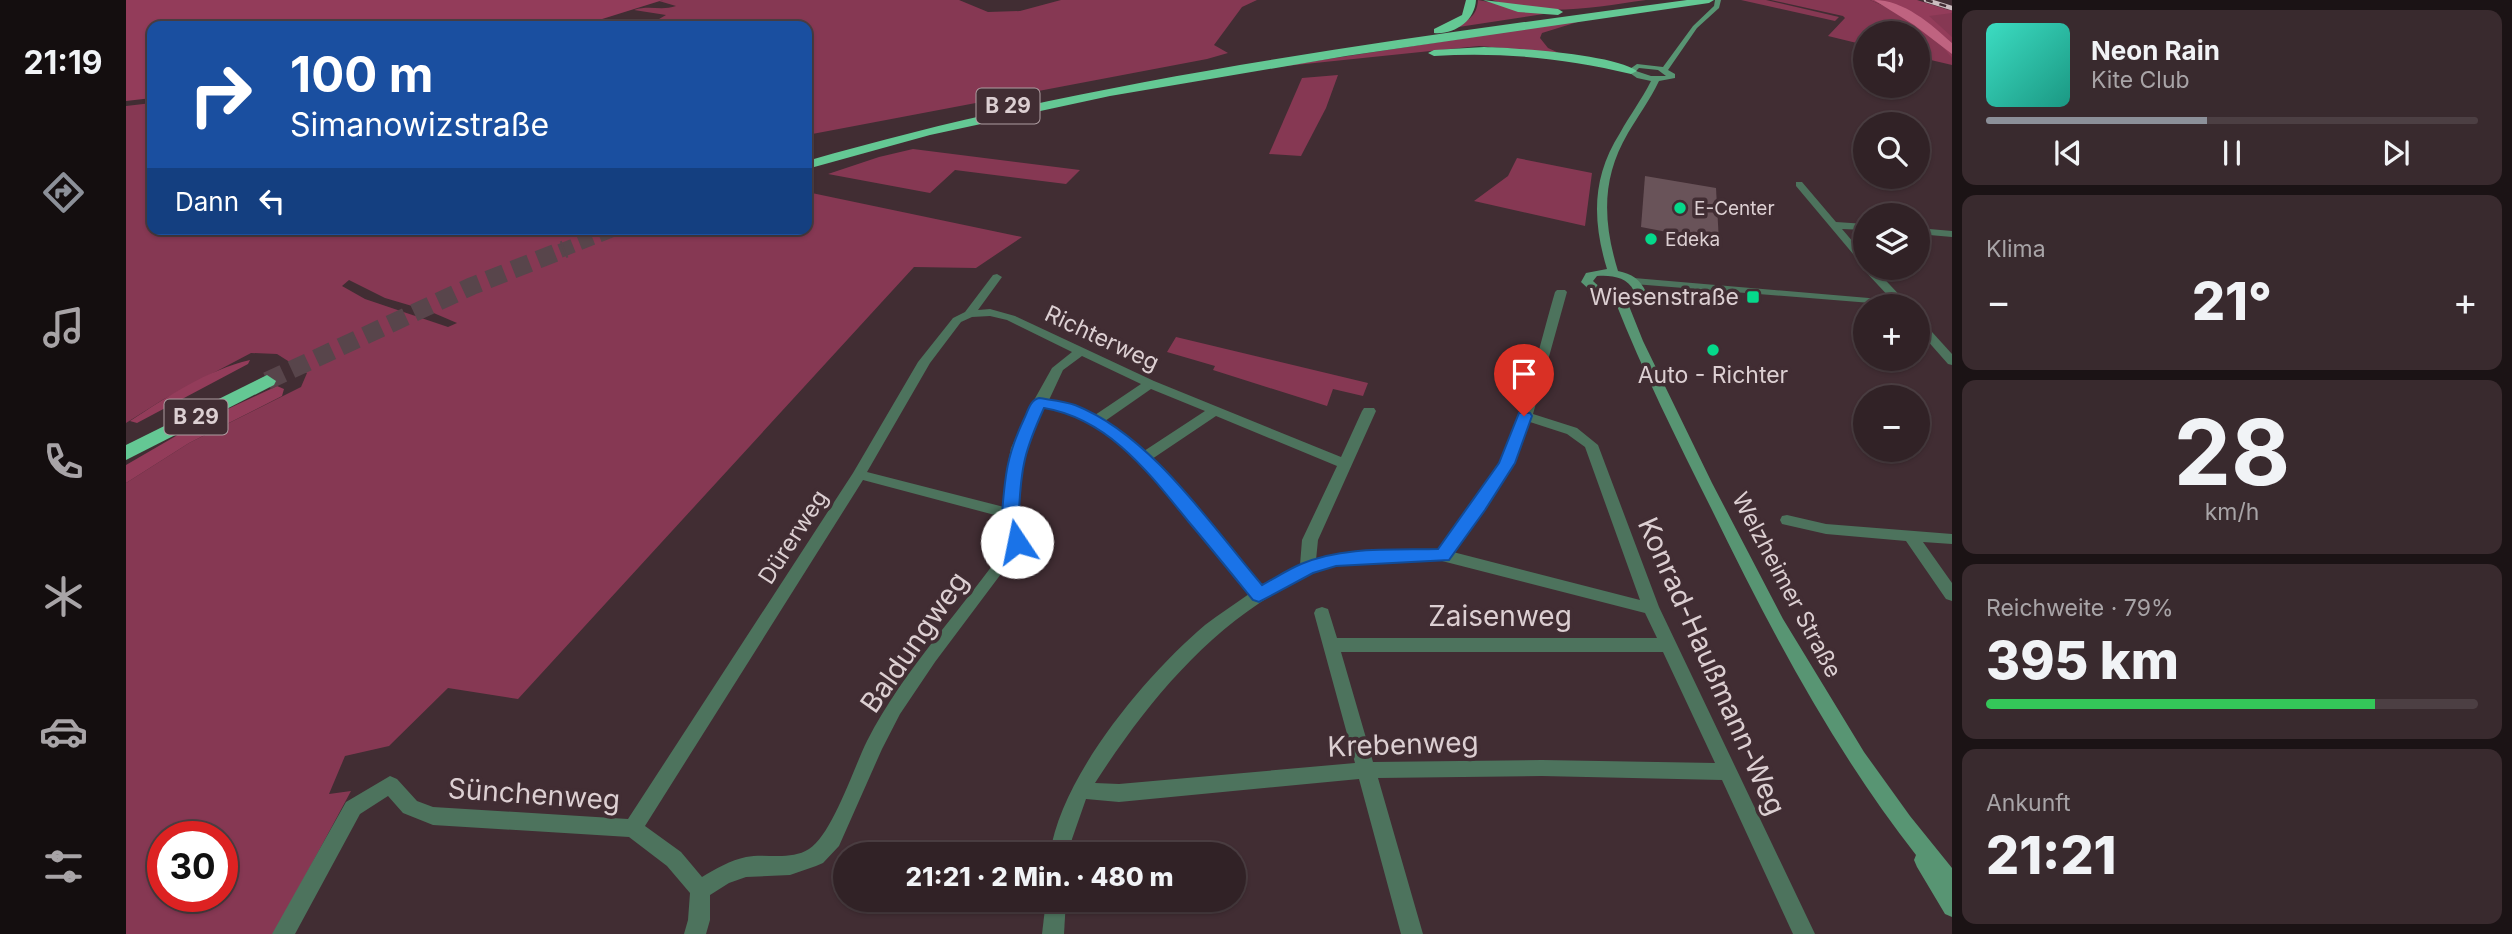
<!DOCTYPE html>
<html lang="de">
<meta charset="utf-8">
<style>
body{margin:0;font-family:Inter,sans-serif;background:#392a2e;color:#f1f3f6;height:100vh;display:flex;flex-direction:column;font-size:26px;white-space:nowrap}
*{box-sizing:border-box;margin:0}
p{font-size:23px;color:#a8a4a7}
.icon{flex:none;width:38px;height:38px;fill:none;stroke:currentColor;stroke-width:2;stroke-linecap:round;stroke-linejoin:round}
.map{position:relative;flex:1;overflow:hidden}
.details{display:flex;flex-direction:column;gap:10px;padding:10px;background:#1b1315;width:560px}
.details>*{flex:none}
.hud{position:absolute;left:21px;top:21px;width:665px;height:214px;border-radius:14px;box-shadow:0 2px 5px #0004,0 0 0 2px #4c3f43;background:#1a4fa0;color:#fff;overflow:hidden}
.tools{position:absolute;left:1727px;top:21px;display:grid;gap:14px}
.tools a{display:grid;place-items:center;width:77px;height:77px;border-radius:50%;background:#312226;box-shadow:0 2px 5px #0004,0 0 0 2px #4c3f43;font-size:35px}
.speed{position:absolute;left:21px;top:821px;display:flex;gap:14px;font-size:35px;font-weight:700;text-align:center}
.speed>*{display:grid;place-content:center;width:91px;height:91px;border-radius:50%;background:#312226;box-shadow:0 2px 5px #0004,0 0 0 2px #4c3f43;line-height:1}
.speed .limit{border:10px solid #d22;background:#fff;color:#111}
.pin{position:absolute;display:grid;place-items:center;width:60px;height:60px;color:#fff;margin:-72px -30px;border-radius:50% 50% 50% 0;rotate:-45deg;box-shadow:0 0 7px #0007}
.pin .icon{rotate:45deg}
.me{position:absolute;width:77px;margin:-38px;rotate:349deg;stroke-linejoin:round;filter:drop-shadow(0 0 5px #0008)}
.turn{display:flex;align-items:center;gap:24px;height:147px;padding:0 28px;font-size:32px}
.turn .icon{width:91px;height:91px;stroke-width:2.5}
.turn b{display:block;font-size:49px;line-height:60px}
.then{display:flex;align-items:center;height:66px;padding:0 28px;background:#0003;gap:14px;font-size:26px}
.big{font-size:52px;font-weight:800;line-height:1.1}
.details .card{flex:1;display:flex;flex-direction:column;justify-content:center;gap:10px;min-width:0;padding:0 24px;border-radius:14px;background:#392a2e}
.details .dial{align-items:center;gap:0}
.dial b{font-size:91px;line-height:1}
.song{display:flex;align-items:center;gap:21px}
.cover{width:84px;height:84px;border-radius:10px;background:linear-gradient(135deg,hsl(170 70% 55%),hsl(170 70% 35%))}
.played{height:7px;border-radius:4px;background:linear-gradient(90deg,#8c9099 45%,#4c3f43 45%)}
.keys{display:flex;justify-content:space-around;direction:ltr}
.heat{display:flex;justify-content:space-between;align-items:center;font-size:38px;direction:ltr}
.charge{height:10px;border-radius:5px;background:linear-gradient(90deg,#34c759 79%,#4c3f43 0)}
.trip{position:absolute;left:707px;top:842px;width:413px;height:70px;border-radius:35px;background:#312226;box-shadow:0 2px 5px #0004,0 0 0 2px #4c3f43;font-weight:800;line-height:70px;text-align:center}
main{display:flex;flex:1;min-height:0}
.tabs{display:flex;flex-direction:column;width:126px;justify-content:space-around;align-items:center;background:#140e0f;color:#a8a4a7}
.tabs .icon{width:49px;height:49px}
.tabs .current{color:#8c9099}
.tabs b{font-size:32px;color:#f1f3f6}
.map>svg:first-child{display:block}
.green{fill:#863853;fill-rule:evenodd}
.forest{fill:#933c5a}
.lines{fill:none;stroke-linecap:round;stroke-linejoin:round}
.river{fill:#bf6380;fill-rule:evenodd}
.building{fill:#695359}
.highway-tunnel-far1{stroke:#58454b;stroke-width:14;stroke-dasharray:14 7;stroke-linecap:butt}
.highway-tunnel{stroke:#58454b;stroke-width:18;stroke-dasharray:18 9;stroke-linecap:butt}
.street{fill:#4d735d;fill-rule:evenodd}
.secondary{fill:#589573;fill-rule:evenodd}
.highway{fill:#64c894;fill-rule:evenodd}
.rail-casing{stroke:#cbbdc0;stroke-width:4.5}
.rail{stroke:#412d33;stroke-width:2.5;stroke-dasharray:7;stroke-linecap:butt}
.route{fill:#1a73e8;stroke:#114b97;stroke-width:2}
.poi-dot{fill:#05d98b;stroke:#412d33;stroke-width:2.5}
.labels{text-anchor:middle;stroke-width:7;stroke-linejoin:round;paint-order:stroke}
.far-poi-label{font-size:19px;fill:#dccfd2;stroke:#412d33;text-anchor:start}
.shield{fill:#412d33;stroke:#ae9ea2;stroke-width:2}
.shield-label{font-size:21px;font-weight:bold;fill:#dccfd2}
.poi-label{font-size:23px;fill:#dccfd2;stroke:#412d33;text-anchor:end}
.street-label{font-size:23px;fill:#dccfd2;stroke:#412d33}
.near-street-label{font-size:28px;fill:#dccfd2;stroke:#412d33}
</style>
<main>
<nav class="tabs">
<b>21:19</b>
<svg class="icon current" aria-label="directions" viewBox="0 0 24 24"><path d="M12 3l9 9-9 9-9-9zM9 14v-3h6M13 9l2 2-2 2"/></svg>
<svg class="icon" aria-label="music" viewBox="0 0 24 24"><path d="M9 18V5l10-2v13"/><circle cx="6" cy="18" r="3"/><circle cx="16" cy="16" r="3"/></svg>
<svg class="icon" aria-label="phone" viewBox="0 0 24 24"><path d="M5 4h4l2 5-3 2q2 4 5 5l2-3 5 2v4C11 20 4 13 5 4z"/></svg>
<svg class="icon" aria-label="climate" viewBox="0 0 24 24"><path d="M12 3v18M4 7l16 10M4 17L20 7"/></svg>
<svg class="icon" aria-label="car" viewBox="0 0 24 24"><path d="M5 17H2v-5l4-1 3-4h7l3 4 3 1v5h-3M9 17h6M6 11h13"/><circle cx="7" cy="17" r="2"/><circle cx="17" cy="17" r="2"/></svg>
<svg class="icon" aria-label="filters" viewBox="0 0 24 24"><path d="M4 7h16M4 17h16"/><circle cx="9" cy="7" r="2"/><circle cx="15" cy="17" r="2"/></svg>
</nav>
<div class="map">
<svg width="1826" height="934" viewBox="0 0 1826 934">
<rect width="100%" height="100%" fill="#412d33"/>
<g class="green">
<path d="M537,0H833L862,12L894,11L935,0H1131L1116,7L1088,45L1102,53L1081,59L681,135V26H521L540,15L508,10C523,5 536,11 550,6L533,1Z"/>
<path d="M1352,0L1424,13L1326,28C1340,21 1351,18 1352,0Z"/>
<path d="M1366,0H1520C1470,7 1416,18 1366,0Z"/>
<polygon points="1615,0 1640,0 1713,17 1709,21"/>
<polygon points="1645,0 1744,0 1783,16 1824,10 1796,0 1826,9 1826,65 1792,57 1792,33 1740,33 1739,45 1702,36 1719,18 1717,16"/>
<polygon points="1458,20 1416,33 1414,38 1422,48 1433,53 1353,46 1150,67"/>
<polygon points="1212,75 1200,108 1175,156 1143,154 1176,78"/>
<path d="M26,103V229H681V192L896,237L850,268L788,267L392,699L322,688L263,746L219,756L203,794L225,791L148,934H0V483L63,443L175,387L181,373L151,354L125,353L38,399L0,423V106ZM223,280L259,298L303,311L331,323L322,327L239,299L216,286ZM37,836H96V896H37Z"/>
<polygon points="787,149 954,170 940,184 829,170 804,193 702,174 753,157"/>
<polygon points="1391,158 1466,173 1459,226 1348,201 1382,176"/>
<polygon points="1050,337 1242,383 1237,396 1207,389 1201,406 1087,370 1089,366 1041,352"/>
</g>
<g class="forest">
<polygon points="0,0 537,0 473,20 432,26 26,26 26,98 0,101"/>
<path d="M1744,0H1791L1826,11V13L1803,16L1826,37V58C1803,28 1778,13 1744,0Z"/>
<path d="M124,360L122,364L11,423L4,421C41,397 81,370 124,360Z"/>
<polygon points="151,386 158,389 156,396 63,443 0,483 0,465 74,422"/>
</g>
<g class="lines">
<path class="river" d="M1748,0C1778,0 1805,24 1826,43V54L1788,25Z"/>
</g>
<polygon class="building" points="1519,176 1590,188 1593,242 1515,227"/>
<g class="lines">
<polyline class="highway-tunnel-far1" points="434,251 489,229"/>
<polyline class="highway-tunnel" points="141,381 346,286 439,249"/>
<g class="street">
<polygon points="1670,182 1676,182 1710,222 1740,224 1740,230 1716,229 1740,257 1740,268 1748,268 1781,303 1782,306 1508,284 1502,281 1508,278 1766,300 1738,270 1738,267 1670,186"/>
<polygon points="1792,228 1826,231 1826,237 1792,234"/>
<path d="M871,274L876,277L852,310L864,309L889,316L1028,381L1215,457L1236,411L1238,408H1248L1250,411L1192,540L1190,560C1230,549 1271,550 1312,550C1331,526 1352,502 1367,476C1398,420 1411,353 1429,292L1431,290H1439L1441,292L1407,414L1451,428L1472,445L1533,607L1689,934H1667L1596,780L1416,776L1252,778L1297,934H1275L1233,779L993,802L960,799L946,839L944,854H924C935,776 1020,675 1079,625C1093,614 1109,604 1123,594C1076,532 1000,420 919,407L899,448L894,472L892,513L901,523L896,546L809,662L774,714L756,749L713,846L697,863L690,866L664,875L620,877L603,883L584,895V920L580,934H558L562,920L564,893L541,866L503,837L307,825L277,813L262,796L234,814L169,934H146L220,802L264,776L271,779L291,801L307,807L502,819L727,473L792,362L827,318L839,312L867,275ZM864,316L881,320L946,352L926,368L907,402L885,448L880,472L878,507L741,472L804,363L835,322L846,317ZM956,356L1015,384L969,415L949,405L923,400L937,370ZM1025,389L1079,411L1018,451L979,421ZM1090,416L1211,466L1176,540L1174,565L1135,586L1077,513L1026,459ZM1404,422L1441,434L1459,447L1514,600L1327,552C1359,511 1386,471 1404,422ZM737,480L880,518L886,524L884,541C837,609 779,667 741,741C728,767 706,835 683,849C664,861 640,853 620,857C605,860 589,869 576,877L555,852L519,826ZM1316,561L1519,613L1531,638H1211L1202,609L1196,607L1190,609L1188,613L1229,763L993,784L969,783C1018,707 1077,634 1156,589C1167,583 1178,575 1189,572C1230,558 1274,561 1316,561ZM1215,652H1537L1589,763L1416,760L1247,762Z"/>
<polygon points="1792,319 1796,321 1826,354 1826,365 1822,364 1792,330"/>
<polygon points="1661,515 1700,524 1826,534 1826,544 1797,542 1826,583 1826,601 1820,599 1780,541 1700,534 1656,524 1654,520 1656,516"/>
<polygon points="920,900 940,900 938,934 916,934"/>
</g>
<path class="secondary" d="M1589,0H1595L1593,8L1571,28L1542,70L1549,74V78L1533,81C1524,100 1512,116 1502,133C1475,179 1477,222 1492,271C1506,274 1514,279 1520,292L1518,294L1501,301L1517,341L1586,483L1657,619L1738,752L1784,816L1826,868V917L1819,914L1791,867L1788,860L1790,855C1707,749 1644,629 1585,508C1551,440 1517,372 1489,301L1468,294L1455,282L1460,273L1481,269C1466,220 1466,177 1494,133C1504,115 1516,99 1525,81L1511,78L1501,71L1511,64L1537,67L1567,26L1588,6ZM1513,68L1532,70L1540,76H1525L1510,71ZM1471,276C1486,275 1501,277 1508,291C1493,299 1478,292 1467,281Z"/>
<g class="highway">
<path d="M1340,0H1350C1349,21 1328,35 1308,33V29L1336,15Z"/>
<polygon points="1357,0 1432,9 1437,12 1432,15 1392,12"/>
<path d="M1561,0H1588L1583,3L1220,56L984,96L804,135L681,169V161C967,78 1266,40 1561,0Z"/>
<path d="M1358,47C1390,48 1487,54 1511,71L1505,74C1439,58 1376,52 1308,56L1302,53L1308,50Z"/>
<polygon points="141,375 150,381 148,385 0,460 0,445"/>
</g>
<g class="rail-casing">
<polyline id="rail" points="1800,0 1826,8"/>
</g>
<use href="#rail" class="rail"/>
</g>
<path class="route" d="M913,398C925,400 938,401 949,405C1025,435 1084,524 1136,585C1149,578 1161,570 1175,564C1217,546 1267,550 1312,549L1373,463L1393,413H1404L1406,416L1389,463L1359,510L1323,560L1210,566L1187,573L1133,602L1127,600C1105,573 1084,547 1062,521C1023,473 983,419 918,408C899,450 895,466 893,512L902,523L900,542L891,548L885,546L882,542L885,524L876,514C879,475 881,455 898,419C902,411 904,400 913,398Z"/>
<g class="poi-dot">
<circle cx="1554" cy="208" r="7"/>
<circle cx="1525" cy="239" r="7"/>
<rect x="1620" y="290" width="14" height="14" rx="3.5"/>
<circle cx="1587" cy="350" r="7"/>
</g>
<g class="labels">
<g class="far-poi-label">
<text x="1568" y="215">E-Center</text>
<text x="1539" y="246">Edeka</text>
</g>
<g class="shield">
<rect x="850.5" y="88.5" width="63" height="35" rx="5"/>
<rect x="38.5" y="399.5" width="63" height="35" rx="5"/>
</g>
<g class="shield-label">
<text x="882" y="113">B 29</text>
<text x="70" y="424">B 29</text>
</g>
<g class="poi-label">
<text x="1613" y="305">Wiesenstraße</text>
<text x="1587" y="383" text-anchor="middle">Auto - Richter</text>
</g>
<g class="street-label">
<text transform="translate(976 338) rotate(25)" y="8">Richterweg</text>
<text transform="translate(667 537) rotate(-57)" y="8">Dürerweg</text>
<text transform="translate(1661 585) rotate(62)" y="8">Welzheimer Straße</text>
</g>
<g class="near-street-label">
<text x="1374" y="626">Zaisenweg</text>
<text transform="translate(788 642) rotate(-55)" y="10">Baldungweg</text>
<text transform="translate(1586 666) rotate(66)" y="10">Konrad-Haußmann-Weg</text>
<text transform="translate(1277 744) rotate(-2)" y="10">Krebenweg</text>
<text transform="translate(408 794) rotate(4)" y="10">Sünchenweg</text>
</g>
</g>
</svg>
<div class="tools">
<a><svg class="icon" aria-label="sound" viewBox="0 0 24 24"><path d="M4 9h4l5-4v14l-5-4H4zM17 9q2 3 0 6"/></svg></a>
<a><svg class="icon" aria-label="search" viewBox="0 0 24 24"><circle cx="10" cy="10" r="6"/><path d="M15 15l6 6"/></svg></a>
<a><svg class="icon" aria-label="layers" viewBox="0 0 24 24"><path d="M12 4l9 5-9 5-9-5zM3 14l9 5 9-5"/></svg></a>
<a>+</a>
<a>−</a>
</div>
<div class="speed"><div class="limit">30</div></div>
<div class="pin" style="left:1398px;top:416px;background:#d93025"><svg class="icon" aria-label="arrive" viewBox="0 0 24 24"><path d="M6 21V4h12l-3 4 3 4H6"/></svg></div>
<svg class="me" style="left:891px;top:542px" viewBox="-20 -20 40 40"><circle r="19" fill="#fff"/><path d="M0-13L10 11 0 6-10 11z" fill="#1a73e8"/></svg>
<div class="trip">21:21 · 2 Min. · 480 m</div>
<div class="hud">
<div class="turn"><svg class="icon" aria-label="right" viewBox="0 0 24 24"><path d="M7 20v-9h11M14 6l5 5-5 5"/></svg><div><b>100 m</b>Simanowizstraße</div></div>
<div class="then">Dann<svg class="icon" aria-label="left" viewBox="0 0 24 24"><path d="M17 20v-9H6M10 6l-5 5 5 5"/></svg></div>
</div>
</div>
<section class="details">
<div class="card">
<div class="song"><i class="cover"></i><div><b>Neon Rain</b><p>Kite Club</p></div></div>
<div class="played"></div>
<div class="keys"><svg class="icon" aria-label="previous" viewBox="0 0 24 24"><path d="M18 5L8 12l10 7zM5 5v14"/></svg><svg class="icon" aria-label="pause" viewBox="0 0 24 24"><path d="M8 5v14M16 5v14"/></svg><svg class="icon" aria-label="next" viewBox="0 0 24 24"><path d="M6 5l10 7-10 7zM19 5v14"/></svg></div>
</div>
<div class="card"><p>Klima</p>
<div class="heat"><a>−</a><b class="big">21°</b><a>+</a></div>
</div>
<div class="card dial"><b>28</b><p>km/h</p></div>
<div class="card"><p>Reichweite · 79%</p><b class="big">395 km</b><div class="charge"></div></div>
<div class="card"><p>Ankunft</p><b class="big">21:21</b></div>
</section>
</main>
